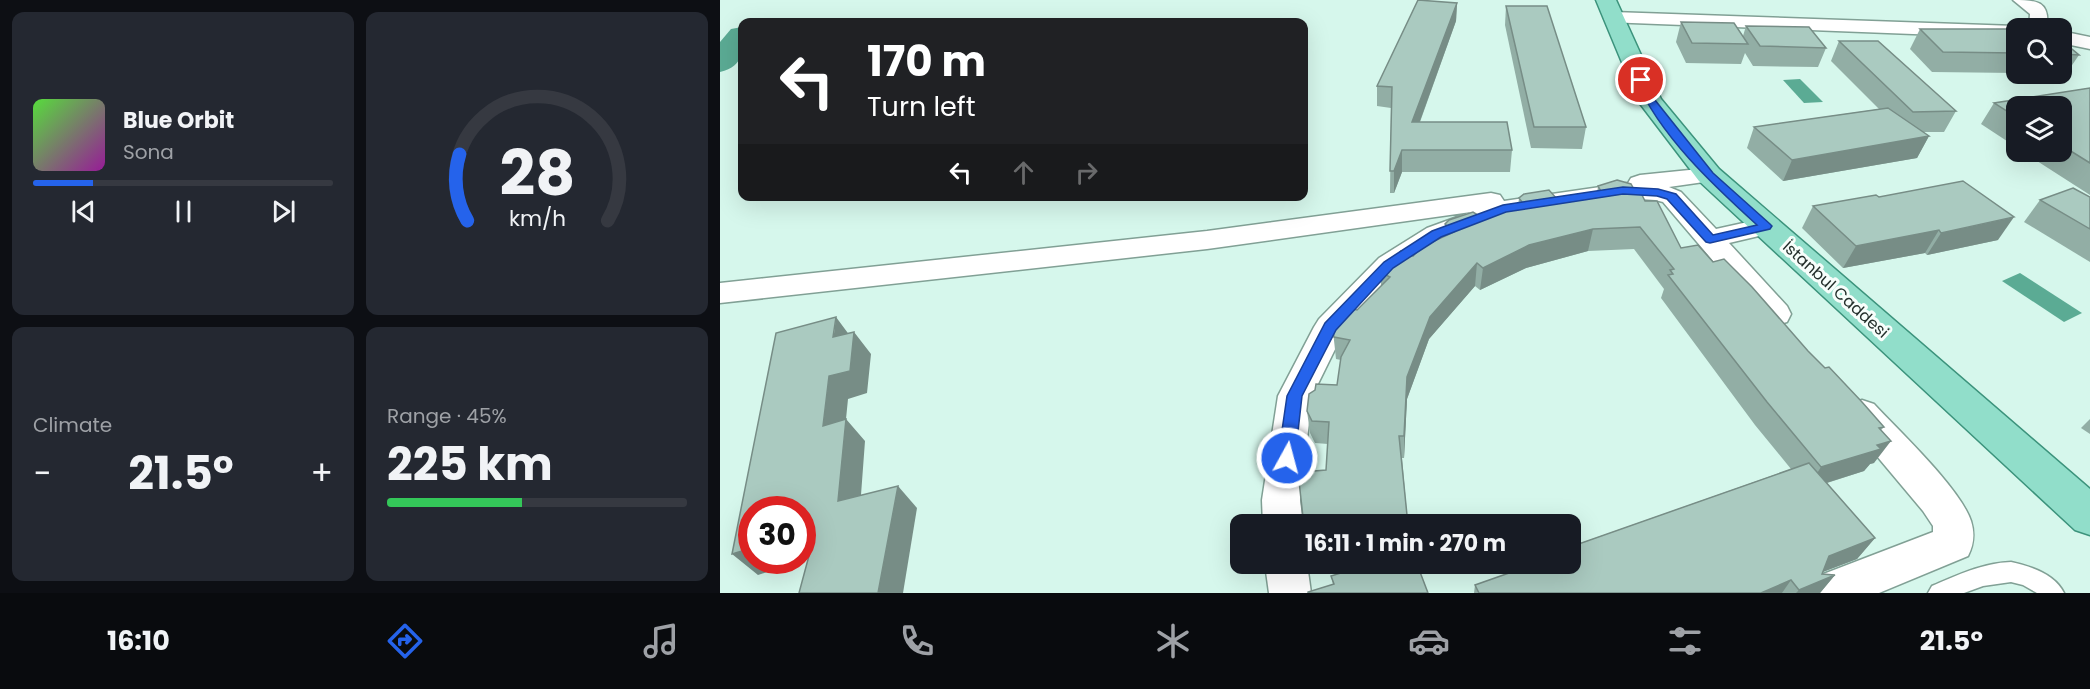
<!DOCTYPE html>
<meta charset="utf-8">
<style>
body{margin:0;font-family:Poppins,sans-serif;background:#242831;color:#f1f3f6;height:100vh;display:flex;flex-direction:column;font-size:22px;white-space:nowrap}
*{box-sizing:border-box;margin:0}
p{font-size:20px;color:#9ea1a6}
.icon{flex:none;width:33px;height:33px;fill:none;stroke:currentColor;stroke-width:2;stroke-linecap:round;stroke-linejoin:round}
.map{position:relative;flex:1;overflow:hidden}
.drawer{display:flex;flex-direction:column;gap:12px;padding:12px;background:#0d0f14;width:720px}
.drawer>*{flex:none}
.hud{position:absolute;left:18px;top:18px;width:570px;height:183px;border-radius:12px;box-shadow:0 6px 24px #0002;background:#202124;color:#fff;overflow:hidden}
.fabs{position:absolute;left:1286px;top:18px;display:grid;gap:12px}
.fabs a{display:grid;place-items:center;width:66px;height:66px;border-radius:12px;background:#171b24;box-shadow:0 6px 24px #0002;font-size:30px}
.speed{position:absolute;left:18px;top:496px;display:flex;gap:12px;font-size:30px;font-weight:700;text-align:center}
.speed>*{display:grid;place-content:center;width:78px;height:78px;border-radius:50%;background:#171b24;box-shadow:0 6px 24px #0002;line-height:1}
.speed .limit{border:9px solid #d22;background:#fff;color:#111}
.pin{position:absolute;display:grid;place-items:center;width:51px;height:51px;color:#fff;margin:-26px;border:3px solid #fff;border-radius:50%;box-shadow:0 2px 6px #0007}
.me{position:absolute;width:66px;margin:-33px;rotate:7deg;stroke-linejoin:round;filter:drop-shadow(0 0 4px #0008)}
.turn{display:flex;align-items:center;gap:21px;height:126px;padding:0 30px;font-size:27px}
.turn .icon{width:78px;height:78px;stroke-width:2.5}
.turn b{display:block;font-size:42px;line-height:51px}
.lanes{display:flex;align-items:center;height:57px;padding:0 30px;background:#0003;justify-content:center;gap:30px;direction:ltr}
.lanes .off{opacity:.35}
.big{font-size:45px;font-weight:700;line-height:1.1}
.drawer .widget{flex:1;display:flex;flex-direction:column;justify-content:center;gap:9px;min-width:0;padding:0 21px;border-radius:12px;background:#242831}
.drawer .dial{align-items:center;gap:0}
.dial svg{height:156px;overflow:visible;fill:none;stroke:#363941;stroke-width:7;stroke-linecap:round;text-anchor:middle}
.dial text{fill:#f1f3f6;stroke:none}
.song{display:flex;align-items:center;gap:18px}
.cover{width:72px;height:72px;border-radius:9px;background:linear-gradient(135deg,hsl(110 70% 55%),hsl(300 70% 35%))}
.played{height:6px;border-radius:3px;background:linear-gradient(90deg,#2563eb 20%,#363941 20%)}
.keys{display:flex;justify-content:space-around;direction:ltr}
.heat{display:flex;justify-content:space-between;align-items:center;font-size:33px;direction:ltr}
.charge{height:9px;border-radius:4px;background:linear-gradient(90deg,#34c759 45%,#363941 0)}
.drawer .tiles{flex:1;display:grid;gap:12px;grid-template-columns:repeat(2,1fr)}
.trip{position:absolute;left:510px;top:514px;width:351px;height:60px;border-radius:12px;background:#171b24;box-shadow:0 6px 24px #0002;font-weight:700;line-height:60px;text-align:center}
.tab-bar{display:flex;height:96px;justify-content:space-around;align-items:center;background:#090b0e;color:#9ea1a6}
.tab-bar .icon{width:42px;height:42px}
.tab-bar .active{color:#2563eb}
.tab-bar b{font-size:27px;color:#f1f3f6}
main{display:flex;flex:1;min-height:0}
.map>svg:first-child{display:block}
.water{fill:#5bab94}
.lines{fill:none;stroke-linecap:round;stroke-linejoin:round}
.river{fill:#5bab94;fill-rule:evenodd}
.service-casing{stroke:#81a095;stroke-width:3}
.minor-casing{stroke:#81a095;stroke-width:3}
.primary-casing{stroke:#3c937c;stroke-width:3}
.service{fill:#fff;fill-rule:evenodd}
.minor{fill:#fff;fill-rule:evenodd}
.primary{fill:#91deca;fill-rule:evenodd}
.wall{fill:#92aea5}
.shaded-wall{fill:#778d86}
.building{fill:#aacac0;stroke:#778d86;stroke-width:1.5}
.route{fill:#2563eb;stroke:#184099;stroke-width:1.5}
.labels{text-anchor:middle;stroke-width:6;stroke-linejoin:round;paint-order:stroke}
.street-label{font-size:16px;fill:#25312d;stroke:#f7fefb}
</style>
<main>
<section class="drawer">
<div class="tiles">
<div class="widget">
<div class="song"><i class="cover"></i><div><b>Blue Orbit</b><p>Sona</p></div></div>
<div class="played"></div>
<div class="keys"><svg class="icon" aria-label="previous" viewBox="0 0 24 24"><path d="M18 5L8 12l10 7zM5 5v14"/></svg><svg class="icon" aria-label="pause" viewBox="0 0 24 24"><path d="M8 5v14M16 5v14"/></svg><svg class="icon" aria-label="next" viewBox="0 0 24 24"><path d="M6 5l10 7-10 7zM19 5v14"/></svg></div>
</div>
<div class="widget dial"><svg viewBox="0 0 100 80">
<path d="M14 69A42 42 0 1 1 86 69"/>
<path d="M14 69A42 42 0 0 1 10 35" stroke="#2563eb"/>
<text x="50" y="56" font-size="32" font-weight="700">28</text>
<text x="50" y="72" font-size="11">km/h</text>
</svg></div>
<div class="widget"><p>Climate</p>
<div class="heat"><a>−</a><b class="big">21.5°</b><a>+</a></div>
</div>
<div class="widget"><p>Range · 45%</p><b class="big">225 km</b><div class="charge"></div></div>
</div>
</section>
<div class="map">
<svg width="1370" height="593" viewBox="0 0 1370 593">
<rect width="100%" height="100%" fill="#d6f7ec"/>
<g class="water">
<polygon points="1080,79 1103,102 1084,103 1063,80"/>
<polygon points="1300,273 1362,313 1344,322 1282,281"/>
</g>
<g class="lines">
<path class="river" d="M22,27C24,48 25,66 0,72V42L11,29Z"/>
<g class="service-casing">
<path id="service" d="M1291,562C1310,566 1335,574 1344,593H1317L1303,585L1291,582L1263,586L1244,593H1208L1212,586C1238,575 1262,563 1291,562Z"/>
</g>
<g class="minor-casing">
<g id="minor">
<path d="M1293,0C1317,0 1330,1 1327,28H1309L1310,14Z"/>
<polygon points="893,12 1296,26 1303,28 1296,28 1296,38 886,22 884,18 886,14"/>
<polygon points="1341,31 1370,37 1370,49 1341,43"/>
<polygon points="989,168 998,170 1001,175 998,180 949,187 961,192 996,229 1046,218 1056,220 1060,226 1056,232 1009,243 1067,306 1071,314 1067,322 1056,325 1045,322 943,202 935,200 903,198 789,216 727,240 679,272 623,333 592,396 580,500 583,525 543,525 542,500 558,396 594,327 599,319 659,258 707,228 751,212 487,249 0,303 0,283 487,231 771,193 780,195 784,201 908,183 911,178 920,175"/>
<path d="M1142,400L1154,404C1180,432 1240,488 1251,521C1255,534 1254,544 1248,556L1159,593H1087L1093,578L1213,532V526L1203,511L1130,424L1125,414L1130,404Z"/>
<polygon points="545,564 587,564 591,593 549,593"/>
</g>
</g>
<g class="primary-casing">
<polygon id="primary" points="876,0 896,0 941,99 999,169 1370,489 1370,535 1355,530 979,181 918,101"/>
</g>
<use href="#service" class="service"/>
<use href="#minor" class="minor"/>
<use href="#primary" class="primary"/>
</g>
<g class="wall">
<polygon points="737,3 736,21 700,122 792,150 790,172 682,172 674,193 670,193 671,108 657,106 657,86"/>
<polygon points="786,6 866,127 862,149 811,148 785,25"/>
<polygon points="961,22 1023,36 1026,26 1106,48 1098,67 1033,66 1025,53 1021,64 966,63 956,42"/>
<polygon points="1200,29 1296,29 1296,73 1212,72 1190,49"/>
<polygon points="1341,40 1359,55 1346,74 1302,74 1341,74"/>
<polygon points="1119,41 1236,111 1224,132 1203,132 1209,136 1197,158 1063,181 1027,148 1034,127 1159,109 1111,61"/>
<polygon points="1370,88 1370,195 1303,152 1341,152 1341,106 1296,106 1296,147 1261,124 1274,103"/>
<polygon points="878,186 916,193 925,201 961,248 993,262 1088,351 1164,427 1161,430 1154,463 1150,464 1144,471 1107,483 1155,538 1137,559 1103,572 1102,574 1115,575 1100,593 754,593 755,585 786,574 787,569 1071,469 1035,425 941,298 944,289 914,249 868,251 806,268 760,290 755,286 709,339 687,399 684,458 682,458 688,525 584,525 583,517 606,470 608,444 595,443 590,433 587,411 617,385 621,360 616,359 613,331 637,310 661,286 660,272 693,256 724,236 725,224 761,217 798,207 799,198 837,199 877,194"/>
<polygon points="1159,197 1278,240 1207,255 1205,253 1123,268 1082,228 1093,206"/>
<polygon points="1370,197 1370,262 1304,222 1320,200"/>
<polygon points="1370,419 1370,434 1361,428"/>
<polygon points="628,564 697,564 613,584 611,576 630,570"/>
</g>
<g class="shaded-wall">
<polygon points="737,3 736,21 692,143 692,122"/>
<polygon points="1209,136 1197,158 1063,181 1072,160"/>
<polygon points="682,150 682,172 674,193 674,171"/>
<polygon points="1294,217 1278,240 1207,255 1221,233"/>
<polygon points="873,229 868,251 806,268 760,290 763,268 809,245"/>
<polygon points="1219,230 1205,253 1123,268 1136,246"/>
<polygon points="757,263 755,286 709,339 687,399 684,458 684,436 687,377 710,317"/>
<polygon points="116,317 133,340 134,332 151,354 147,393 128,399 126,419 145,441 139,522 118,501 103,426"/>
<polygon points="1171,441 1154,463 1150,464 1144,471 1087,489 1101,467 1157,445"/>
<polygon points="178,486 197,508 183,593 158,593"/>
<polygon points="82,532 94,537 97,555 82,560"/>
<polygon points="1155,538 1137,559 1092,576 1109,556"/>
<polygon points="32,548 32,561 80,561 38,575 12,554"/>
<polygon points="1115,575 1100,593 1076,593 1079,590"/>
<polygon points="1071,580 1062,593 1041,593"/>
</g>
<g class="building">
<polygon points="698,0 737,3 692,122 787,122 792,150 682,150 674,171 670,171 672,87 657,86"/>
<polygon points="786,6 827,6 866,127 814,127"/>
<polygon points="961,22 1014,23 1028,44 972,43"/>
<polygon points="1026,26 1089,27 1106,48 1040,46"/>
<polygon points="1200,29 1296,29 1296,53 1223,52"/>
<polygon points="1341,40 1359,55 1341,54"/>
<polygon points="1119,41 1158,41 1236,111 1193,112"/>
<polygon points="1370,88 1370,163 1341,145 1341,106 1296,106 1296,117 1274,103"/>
<polygon points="1168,108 1209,136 1072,160 1034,127"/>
<polygon points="897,180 911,184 916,193 921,193 925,201 937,201 961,248 978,245 993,262 1004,259 1032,287 1088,351 1105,368 1109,367 1142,402 1164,427 1159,428 1171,441 1157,445 1161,449 1101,467 1047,402 948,275 953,274 950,270 954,269 920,227 873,229 809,245 763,268 757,263 710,317 687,377 684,436 679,436 688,525 619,525 619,523 603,524 603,515 583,517 579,481 582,479 582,472 606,470 609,422 592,421 587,411 589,394 595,390 596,384 617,385 621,357 630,340 614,337 613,331 628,308 637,310 670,277 660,272 681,251 693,256 703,246 734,232 725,224 729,220 753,212 761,217 805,206 799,198 804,194 829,190 837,199 882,193 878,186"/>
<polygon points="1243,181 1294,217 1221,233 1219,230 1136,246 1093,206 1156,195 1159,197"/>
<polygon points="1353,188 1370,197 1370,229 1320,200"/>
<polygon points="116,317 113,337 134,332 130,371 109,376 103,426 126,419 118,501 178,486 158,593 79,593 94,537 82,540 82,510 32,510 32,548 12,554 56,333"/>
<polygon points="1089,463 1155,538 1109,556 1102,574 1115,575 1079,590 1071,580 1041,593 759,593 755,585 789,573 787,569 801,564 850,564 850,547"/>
<polygon points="633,564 697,564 708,593 588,593 588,592 614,584 611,576 634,569"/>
</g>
<path class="route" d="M921,77L926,80L935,100L993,173L1050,224L1052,226L1050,229L990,243L986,242L947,199L937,196L903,194L786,212L721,237L673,268L616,330L582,396L575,458L573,463L567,466L561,463L558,458L567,396L605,323L664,262L712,231L783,205L903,187L938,189L956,194L993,235L1037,225C993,185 940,136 916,80Z"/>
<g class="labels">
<g class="street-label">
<text transform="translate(1116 289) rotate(42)" y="6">İstanbul Caddesi</text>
</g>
</g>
</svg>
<div class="fabs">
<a><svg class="icon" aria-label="search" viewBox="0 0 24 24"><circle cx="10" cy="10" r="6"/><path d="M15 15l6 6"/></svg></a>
<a><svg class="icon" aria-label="layers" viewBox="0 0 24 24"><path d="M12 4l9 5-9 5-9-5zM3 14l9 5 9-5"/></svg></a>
</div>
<div class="speed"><div class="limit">30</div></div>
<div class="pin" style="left:921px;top:80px;background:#d93025"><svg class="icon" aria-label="arrive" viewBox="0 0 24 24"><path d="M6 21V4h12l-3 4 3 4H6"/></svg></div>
<svg class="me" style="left:567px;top:458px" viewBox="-20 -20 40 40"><circle r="17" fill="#2563eb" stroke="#fff" stroke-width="3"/><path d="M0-11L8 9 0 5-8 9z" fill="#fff"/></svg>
<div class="trip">16:11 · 1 min · 270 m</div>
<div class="hud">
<div class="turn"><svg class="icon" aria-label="left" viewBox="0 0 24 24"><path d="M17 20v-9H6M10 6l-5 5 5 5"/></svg><div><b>170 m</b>Turn left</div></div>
<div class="lanes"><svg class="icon" aria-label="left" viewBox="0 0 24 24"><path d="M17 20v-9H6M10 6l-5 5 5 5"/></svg><svg class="icon off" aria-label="ahead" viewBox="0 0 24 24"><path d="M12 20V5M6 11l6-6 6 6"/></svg><svg class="icon off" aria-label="right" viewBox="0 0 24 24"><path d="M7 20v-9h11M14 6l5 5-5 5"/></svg></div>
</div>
</div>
</main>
<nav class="tab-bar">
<b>16:10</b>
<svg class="icon active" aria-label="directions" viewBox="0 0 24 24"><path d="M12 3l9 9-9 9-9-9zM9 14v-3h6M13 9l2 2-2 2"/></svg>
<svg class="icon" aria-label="music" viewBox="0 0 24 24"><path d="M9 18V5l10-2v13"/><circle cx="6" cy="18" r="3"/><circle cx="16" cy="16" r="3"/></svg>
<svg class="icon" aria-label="phone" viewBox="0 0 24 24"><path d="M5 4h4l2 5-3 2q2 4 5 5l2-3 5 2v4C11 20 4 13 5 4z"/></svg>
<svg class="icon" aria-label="climate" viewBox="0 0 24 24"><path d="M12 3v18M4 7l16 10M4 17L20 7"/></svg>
<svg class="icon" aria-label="car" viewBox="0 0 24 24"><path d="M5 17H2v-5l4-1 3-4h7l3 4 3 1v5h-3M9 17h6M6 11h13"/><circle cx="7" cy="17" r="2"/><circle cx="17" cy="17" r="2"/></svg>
<svg class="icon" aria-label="filters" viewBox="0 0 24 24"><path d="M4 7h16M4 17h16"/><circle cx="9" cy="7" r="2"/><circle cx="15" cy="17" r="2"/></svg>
<b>21.5°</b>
</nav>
